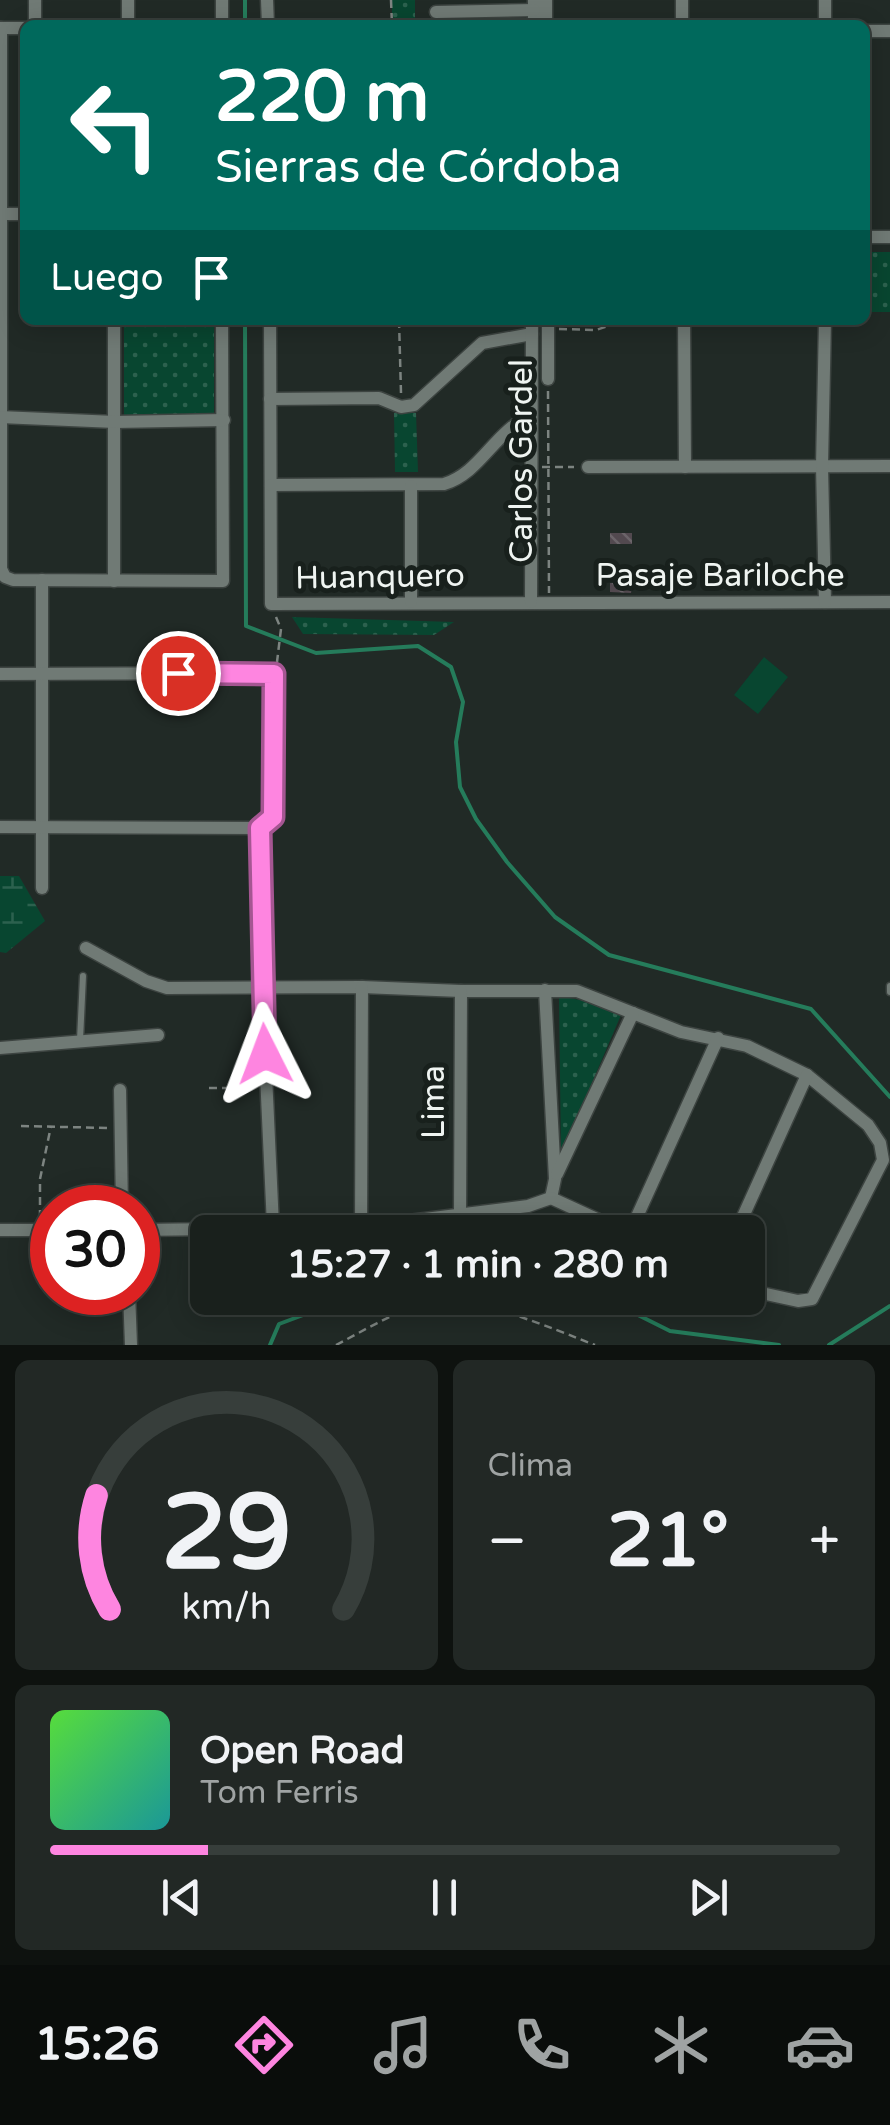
<!DOCTYPE html>
<html lang="es">
<meta charset="utf-8">
<style>
body{margin:0;font-family:"Varela Round",sans-serif;background:#222825;color:#f1f3f6;height:100vh;display:flex;flex-direction:column;font-size:38px;white-space:nowrap}
*{box-sizing:border-box;margin:0}
p{font-size:32px;color:#9fa3a3}
.icon{flex:none;width:55px;height:55px;fill:none;stroke:currentColor;stroke-width:2;stroke-linecap:round;stroke-linejoin:round}
.map{position:relative;height:1345px;overflow:hidden}
.side{display:flex;flex-direction:column;gap:15px;padding:15px;background:#0e120f;flex:1}
.side>*{flex:none}
.hud{position:absolute;left:20px;top:20px;width:850px;height:305px;border-radius:15px;box-shadow:0 5px 25px #0003,0 0 0 2px #373e3b;background:#00695c;color:#fff;overflow:hidden}
.speed{position:absolute;left:30px;top:1185px;display:flex;gap:20px;font-size:50px;font-weight:700;text-align:center}
.speed>*{display:grid;place-content:center;width:130px;height:130px;border-radius:50%;background:#19201c;box-shadow:0 5px 25px #0003,0 0 0 2px #373e3b;line-height:1}
.speed .limit{border:15px solid #d22;background:#fff;color:#111}
.pin{position:absolute;display:grid;place-items:center;width:85px;height:85px;color:#fff;margin:-42px;border:5px solid #fff;border-radius:50%;box-shadow:0 2px 10px #0007}
.me{position:absolute;width:110px;margin:-55px;rotate:357deg;stroke-linejoin:round;filter:drop-shadow(0 0 8px #0008)}
.turn{display:flex;align-items:center;gap:35px;height:210px;padding:0 30px;font-size:45px}
.turn .icon{width:130px;height:130px;stroke-width:2.5}
.turn b{display:block;font-size:70px;line-height:85px}
.then{display:flex;align-items:center;height:95px;padding:0 30px;background:#0003;gap:20px;font-size:38px}
.big{font-size:75px;font-weight:700;line-height:1.1}
.side .tile{flex:1;display:flex;flex-direction:column;justify-content:center;gap:15px;min-width:0;padding:0 35px;border-radius:15px;background:#222825}
.side .dial{align-items:center;gap:0}
.dial svg{height:260px;overflow:visible;fill:none;stroke:#373e3b;stroke-width:7;stroke-linecap:round;text-anchor:middle}
.dial text{fill:#f1f3f6;stroke:none}
.song{display:flex;align-items:center;gap:30px}
.cover{width:120px;height:120px;border-radius:15px;background:linear-gradient(135deg,hsl(110 70% 55%),hsl(180 70% 35%))}
.played{height:10px;border-radius:5px;background:linear-gradient(90deg,#fe85e0 20%,#373e3b 20%)}
.keys{display:flex;justify-content:space-around;direction:ltr}
.heat{display:flex;justify-content:space-between;align-items:center;font-size:55px;direction:ltr}
.side .tiles{flex:1;display:grid;gap:15px;grid-template-columns:1fr 1fr}
.tile:last-child{grid-column:span 2}
.trip{position:absolute;left:190px;top:1215px;width:575px;height:100px;border-radius:15px;background:#19201c;box-shadow:0 5px 25px #0003,0 0 0 2px #373e3b;font-weight:700;line-height:100px;text-align:center}
.tabs{display:flex;height:160px;justify-content:space-around;align-items:center;background:#0a0d0b;color:#9fa3a3}
.tabs .icon{width:70px;height:70px}
.tabs .selected{color:#fe85e0}
.tabs b{font-size:45px;color:#f1f3f6}
.map>svg:first-child{display:block}
.wetland{fill:url(#wetland-marsh)}
.park{fill:url(#park-dots)}
.garden{fill:#084630}
.lines{fill:none;stroke-linecap:round;stroke-linejoin:round}
.stream{stroke:#257c5b;stroke-width:4}
.building{fill:url(#building-back-hatch)}
.lane-casing{stroke:#3d4441;stroke-width:9}
.street-casing{stroke:#3d4441;stroke-width:15}
.path{stroke:#7d8481;stroke-width:2.5;stroke-dasharray:8 5;stroke-linecap:butt}
.lane{stroke:#707a75;stroke-width:6}
.street{stroke:#707a75;stroke-width:12}
.route-casing{stroke:#a55692;stroke-width:25}
.route{stroke:#fe85e0;stroke-width:18}
.labels{text-anchor:middle;stroke-width:10;stroke-linejoin:round;paint-order:stroke}
.street-label{font-size:32px;fill:#eff4f1;stroke:#18201c}
</style>
<div class="map">
<svg width="890" height="1345" viewBox="0 0 890 1345">
<defs>
<pattern id="wetland-marsh" width="20" height="14" patternUnits="userSpaceOnUse" patternTransform="scale(2.5)"><rect width="20" height="14" fill="#084630"/><path d="M1 5h8M5 5V1M11 12h8M15 12V8" fill="none" stroke="#2c614e"/></pattern>
<pattern id="park-dots" width="8" height="8" patternUnits="userSpaceOnUse" patternTransform="scale(2.5)"><rect width="8" height="8" fill="#084630"/><path d="M2 2h.1M6 6h.1" fill="none" stroke="#2c614e" stroke-width="1.8" stroke-linecap="round"/></pattern>
<pattern id="building-back-hatch" width="6" height="6" patternUnits="userSpaceOnUse" patternTransform="scale(2.5)"><rect width="6" height="6" fill="#52494f"/><path d="M-1 5l2 2M0 0l6 6M5-1l2 2" fill="none" stroke="#6b6469"/></pattern>
</defs>
<rect width="100%" height="100%" fill="#212a26"/>
<polygon class="wetland" points="0,876 19,876 45,921 6,953 0,952"/>
<g class="park">
<rect x="392" y="0" width="23" height="25"/>
<rect x="865" y="252" width="25" height="60"/>
<polygon points="124,320 214,320 214,415 124,416"/>
<polygon points="394,413 416,413 418,472 395,472"/>
<polygon points="292,617 454,622 434,635 303,634"/>
<polygon points="559,996 585,1001 621,1015 561,1155"/>
</g>
<polygon class="garden" points="764,657 788,677 758,714 734,695"/>
<g class="lines">
<g class="stream">
<polyline points="245,25 245,0"/>
<polyline points="245,320 246,626 316,653 418,646 451,667 463,702 456,742 460,787 476,819 507,862 555,917 609,955 811,1009 890,1097"/>
<polyline points="604,1298 670,1331 779,1345"/>
<polyline points="270,1345 279,1324 349,1298"/>
<polyline points="829,1345 890,1306"/>
</g>
</g>
<g class="building">
<rect x="610" y="533" width="22" height="11"/>
<polygon points="610,583 632,584 631,593 610,592"/>
</g>
<g class="lines">
<g class="lane-casing">
<g id="lane">
<polyline points="890,986 890,992"/>
<polyline points="80,1040 83,976"/>
</g>
</g>
<g class="street-casing">
<g id="street">
<polyline points="128,0 128,25"/>
<polyline points="267,0 268,25"/>
<polyline points="534,0 534,25"/>
<polyline points="546,0 546,25"/>
<polyline points="682,0 682,25"/>
<polyline points="825,0 825,25"/>
<polyline points="436,12 534,10"/>
<polyline points="35,25 35,0"/>
<polyline points="222,25 222,0"/>
<polyline points="0,28 25,28"/>
<polyline points="1,28 1,569 5,577 13,580 223,581 222,320"/>
<polyline points="865,31 890,31"/>
<polyline points="0,214 25,214"/>
<polyline points="865,237 890,237"/>
<polyline points="114,320 114,581"/>
<polyline points="270,320 271,604 890,602"/>
<polyline points="548,320 548,379"/>
<polyline points="684,320 685,467"/>
<polyline points="270,399 379,398 401,407 414,405 482,343 532,334"/>
<polyline points="0,417 115,422 224,420"/>
<polyline points="588,467 890,466"/>
<path d="M271,485L444,484C481,473 495,430 531,416"/>
<polyline points="411,486 411,602"/>
<polyline points="42,580 42,888"/>
<polyline points="531,602 532,320"/>
<polyline points="825,602 822,466 825,320"/>
<polyline points="0,674 274,673 273,817 260,828 262,988 273,1226"/>
<polyline points="0,827 260,828"/>
<polyline points="86,948 146,981 167,988 362,987 461,991 577,991 681,1032 747,1046 807,1075 868,1125 880,1143 883,1160 812,1299 798,1301 748,1290"/>
<polyline points="545,990 555,1179 551,1198"/>
<polyline points="0,1048 158,1035"/>
<polyline points="120,1090 122,1208"/>
<polyline points="557,1174 633,1013"/>
<polyline points="460,1213 461,991"/>
<polyline points="361,1227 362,987"/>
<polyline points="0,1230 52,1230"/>
<polyline points="138,1230 361,1227 528,1206 551,1198 625,1232"/>
<polyline points="630,1232 718,1038"/>
<polyline points="736,1232 807,1075"/>
<polyline points="129,1292 131,1345"/>
</g>
</g>
<g class="path">
<polyline points="391,0 392,25"/>
<polyline points="399,320 401,393"/>
<polyline points="559,329 596,330 611,325"/>
<polyline points="548,391 549,593"/>
<polyline points="542,467 574,467"/>
<polyline points="276,617 281,629 277,662"/>
<polyline points="209,1088 253,1088"/>
<polyline points="21,1126 109,1128"/>
<polyline points="40,1218 40,1179 51,1126"/>
<path d="M336,1345C365,1330 397,1310 429,1303C472,1293 553,1329 595,1345"/>
</g>
<use href="#lane" class="lane"/>
<use href="#street" class="street"/>
</g>
<g class="lines">
<g class="route-casing">
<polyline id="route" points="178,673 274,674 273,817 260,828 265,1054"/>
</g>
<use href="#route" class="route"/>
</g>
<g class="labels">
<g class="street-label">
<text transform="translate(521 461) rotate(-90)" y="11">Carlos Gardel</text>
<text x="720" y="586">Pasaje Bariloche</text>
<text transform="translate(380 576) rotate(-1)" y="11">Huanquero</text>
<text transform="translate(433 1102) rotate(-90)" y="11">Lima</text>
</g>
</g>
</svg>
<div class="speed"><div class="limit">30</div></div>
<div class="pin" style="left:178px;top:673px;background:#d93025"><svg class="icon" aria-label="arrive" viewBox="0 0 24 24"><path d="M6 21V4h12l-3 4 3 4H6"/></svg></div>
<svg class="me" style="left:265px;top:1054px" viewBox="-20 -20 40 40"><path d="M0-17L14 15 0 8-14 15z" fill="#fe85e0" stroke="#fff" stroke-width="4"/></svg>
<div class="trip">15:27 · 1 min · 280 m</div>
<div class="hud">
<div class="turn"><svg class="icon" aria-label="left" viewBox="0 0 24 24"><path d="M17 20v-9H6M10 6l-5 5 5 5"/></svg><div><b>220 m</b>Sierras de Córdoba</div></div>
<div class="then">Luego<svg class="icon" aria-label="arrive" viewBox="0 0 24 24"><path d="M6 21V4h12l-3 4 3 4H6"/></svg></div>
</div>
</div>
<section class="side">
<div class="tiles">
<div class="tile dial"><svg viewBox="0 0 100 80">
<path d="M14 69A42 42 0 1 1 86 69"/>
<path d="M14 69A42 42 0 0 1 10 34" stroke="#fe85e0"/>
<text x="50" y="56" font-size="32" font-weight="700">29</text>
<text x="50" y="72" font-size="11">km/h</text>
</svg></div>
<div class="tile"><p>Clima</p>
<div class="heat"><a>−</a><b class="big">21°</b><a>+</a></div>
</div>
<div class="tile">
<div class="song"><i class="cover"></i><div><b>Open Road</b><p>Tom Ferris</p></div></div>
<div class="played"></div>
<div class="keys"><svg class="icon" aria-label="previous" viewBox="0 0 24 24"><path d="M18 5L8 12l10 7zM5 5v14"/></svg><svg class="icon" aria-label="pause" viewBox="0 0 24 24"><path d="M8 5v14M16 5v14"/></svg><svg class="icon" aria-label="next" viewBox="0 0 24 24"><path d="M6 5l10 7-10 7zM19 5v14"/></svg></div>
</div>
</div>
</section>
<nav class="tabs">
<b>15:26</b>
<svg class="icon selected" aria-label="directions" viewBox="0 0 24 24"><path d="M12 3l9 9-9 9-9-9zM9 14v-3h6M13 9l2 2-2 2"/></svg>
<svg class="icon" aria-label="music" viewBox="0 0 24 24"><path d="M9 18V5l10-2v13"/><circle cx="6" cy="18" r="3"/><circle cx="16" cy="16" r="3"/></svg>
<svg class="icon" aria-label="phone" viewBox="0 0 24 24"><path d="M5 4h4l2 5-3 2q2 4 5 5l2-3 5 2v4C11 20 4 13 5 4z"/></svg>
<svg class="icon" aria-label="climate" viewBox="0 0 24 24"><path d="M12 3v18M4 7l16 10M4 17L20 7"/></svg>
<svg class="icon" aria-label="car" viewBox="0 0 24 24"><path d="M5 17H2v-5l4-1 3-4h7l3 4 3 1v5h-3M9 17h6M6 11h13"/><circle cx="7" cy="17" r="2"/><circle cx="17" cy="17" r="2"/></svg>
</nav>
